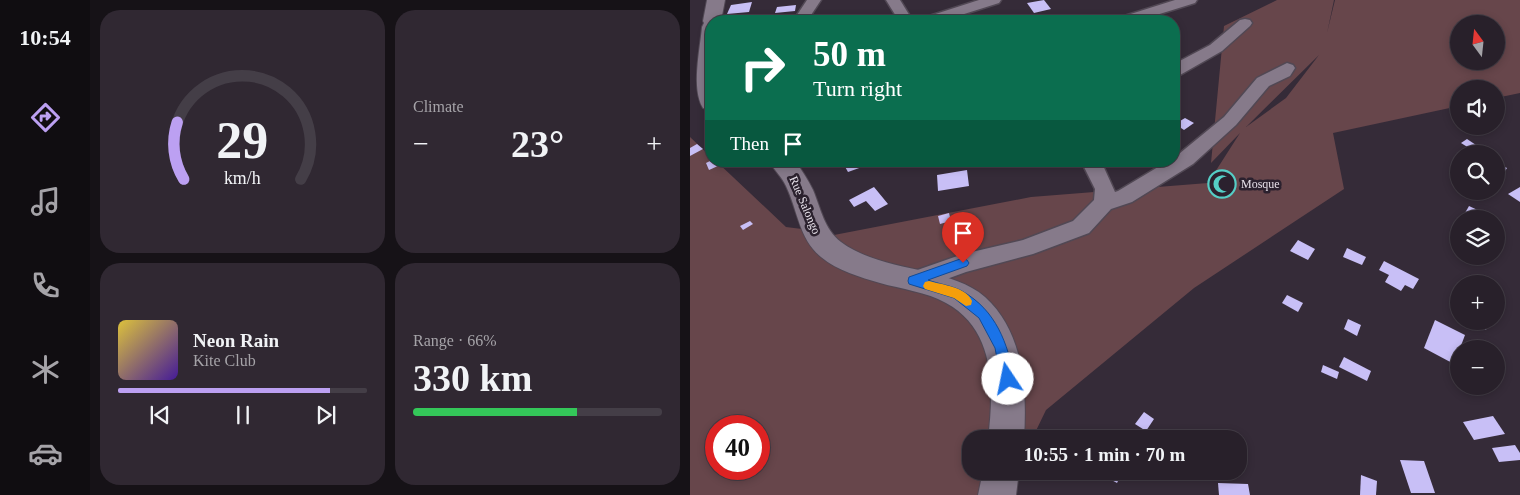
<!DOCTYPE html>
<meta charset="utf-8">
<style>
body{margin:0;font-family:Georgia,serif;background:#302832;color:#f1f3f6;height:100vh;display:flex;flex-direction:column;font-size:19px;white-space:nowrap}
*{box-sizing:border-box;margin:0}
p{font-size:16px;color:#a5a3a8}
.icon{flex:none;width:28px;height:28px;fill:none;stroke:currentColor;stroke-width:2;stroke-linecap:round;stroke-linejoin:round}
.map{position:relative;flex:1;overflow:hidden}
.sheet{display:flex;flex-direction:column;gap:10px;padding:10px;background:#161217;width:600px}
.sheet>*{flex:none}
.banner{position:absolute;left:15px;top:15px;width:475px;height:152px;border-radius:20px;box-shadow:0 2px 8px #0003,0 0 0 1px #443e47;background:#0b6e4f;color:#fff;overflow:hidden}
.needle{width:32px;rotate:345deg}
.tools{position:absolute;left:760px;top:15px;display:grid;gap:10px}
.tools a{display:grid;place-items:center;width:55px;height:55px;border-radius:50%;background:#28202a;box-shadow:0 2px 8px #0003,0 0 0 1px #443e47;font-size:25px}
.speed{position:absolute;left:15px;top:415px;display:flex;gap:10px;font-size:25px;font-weight:700;text-align:center}
.speed>*{display:grid;place-content:center;width:65px;height:65px;border-radius:50%;background:#28202a;box-shadow:0 2px 8px #0003,0 0 0 1px #443e47;line-height:1}
.speed .limit{border:8px solid #d22;background:#fff;color:#111}
.pin{position:absolute;display:grid;place-items:center;width:42px;height:42px;color:#fff;margin:-51px -21px;border-radius:50% 50% 50% 0;rotate:-45deg;box-shadow:0 0 5px #0007}
.pin .icon{rotate:45deg}
.me{position:absolute;width:55px;margin:-28px;rotate:349deg;stroke-linejoin:round;filter:drop-shadow(0 0 4px #0008)}
.turn{display:flex;align-items:center;gap:18px;height:105px;padding:0 25px;font-size:22px}
.turn .icon{width:65px;height:65px;stroke-width:2.5}
.turn b{display:block;font-size:35px;line-height:42px}
.then{display:flex;align-items:center;height:48px;padding:0 25px;background:#0003;gap:10px;font-size:19px}
.big{font-size:38px;font-weight:700;line-height:1.1}
.sheet .tile{flex:1;display:flex;flex-direction:column;justify-content:center;gap:8px;min-width:0;padding:0 18px;border-radius:20px;background:#302832}
.sheet .dial{align-items:center;gap:0}
.dial svg{height:130px;overflow:visible;fill:none;stroke:#443e47;stroke-width:7;stroke-linecap:round;text-anchor:middle}
.dial text{fill:#f1f3f6;stroke:none}
.song{display:flex;align-items:center;gap:15px}
.cover{width:60px;height:60px;border-radius:8px;background:linear-gradient(135deg,hsl(50 70% 55%),hsl(260 70% 35%))}
.played{height:5px;border-radius:2px;background:linear-gradient(90deg,#bca0f2 85%,#443e47 85%)}
.keys{display:flex;justify-content:space-around;direction:ltr}
.heat{display:flex;justify-content:space-between;align-items:center;font-size:28px;direction:ltr}
.charge{height:8px;border-radius:4px;background:linear-gradient(90deg,#34c759 66%,#443e47 0)}
.sheet .tiles{flex:1;display:grid;gap:10px;grid-template-columns:repeat(2,1fr)}
.trip{position:absolute;left:272px;top:430px;width:285px;height:50px;border-radius:20px;background:#28202a;box-shadow:0 2px 8px #0003,0 0 0 1px #443e47;font-weight:700;line-height:50px;text-align:center}
main{display:flex;flex:1;min-height:0}
.menu{display:flex;flex-direction:column;width:90px;justify-content:space-around;align-items:center;background:#100d11;color:#a5a3a8}
.menu .icon{width:35px;height:35px}
.menu .selected{color:#bca0f2}
.menu b{font-size:22px;color:#f1f3f6}
.map>svg:first-child{display:block}
.green{fill:#67464b;fill-rule:evenodd}
.building{fill:#c8bff6}
.lines{fill:none;stroke-linecap:round;stroke-linejoin:round}
.minor-casing{stroke:#514854;stroke-width:3}
.tertiary-casing{stroke:#514854;stroke-width:2}
.minor{fill:#867a8a;fill-rule:evenodd}
.tertiary{fill:#867a8a;fill-rule:evenodd}
.route{fill:#1a73e8;stroke:#114b97}
.slow{fill:#f59e0b}
.labels{text-anchor:middle;stroke-width:5;stroke-linejoin:round;paint-order:stroke}
.poi-label{font-size:12px;fill:#e6e0e9;stroke:#2b212e;text-anchor:start}
.street-label{font-size:12px;fill:#e6e0e9;stroke:#2b212e}
</style>
<main>
<nav class="menu">
<b>10:54</b>
<svg class="icon selected" aria-label="directions" viewBox="0 0 24 24"><path d="M12 3l9 9-9 9-9-9zM9 14v-3h6M13 9l2 2-2 2"/></svg>
<svg class="icon" aria-label="music" viewBox="0 0 24 24"><path d="M9 18V5l10-2v13"/><circle cx="6" cy="18" r="3"/><circle cx="16" cy="16" r="3"/></svg>
<svg class="icon" aria-label="phone" viewBox="0 0 24 24"><path d="M5 4h4l2 5-3 2q2 4 5 5l2-3 5 2v4C11 20 4 13 5 4z"/></svg>
<svg class="icon" aria-label="climate" viewBox="0 0 24 24"><path d="M12 3v18M4 7l16 10M4 17L20 7"/></svg>
<svg class="icon" aria-label="car" viewBox="0 0 24 24"><path d="M5 17H2v-5l4-1 3-4h7l3 4 3 1v5h-3M9 17h6M6 11h13"/><circle cx="7" cy="17" r="2"/><circle cx="17" cy="17" r="2"/></svg>
</nav>
<section class="sheet">
<div class="tiles">
<div class="tile dial"><svg viewBox="0 0 100 80">
<path d="M14 69A42 42 0 1 1 86 69"/>
<path d="M14 69A42 42 0 0 1 10 34" stroke="#bca0f2"/>
<text x="50" y="56" font-size="32" font-weight="700">29</text>
<text x="50" y="72" font-size="11">km/h</text>
</svg></div>
<div class="tile"><p>Climate</p>
<div class="heat"><a>−</a><b class="big">23°</b><a>+</a></div>
</div>
<div class="tile">
<div class="song"><i class="cover"></i><div><b>Neon Rain</b><p>Kite Club</p></div></div>
<div class="played"></div>
<div class="keys"><svg class="icon" aria-label="previous" viewBox="0 0 24 24"><path d="M18 5L8 12l10 7zM5 5v14"/></svg><svg class="icon" aria-label="pause" viewBox="0 0 24 24"><path d="M8 5v14M16 5v14"/></svg><svg class="icon" aria-label="next" viewBox="0 0 24 24"><path d="M6 5l10 7-10 7zM19 5v14"/></svg></div>
</div>
<div class="tile"><p>Range · 66%</p><b class="big">330 km</b><div class="charge"></div></div>
</div>
</section>
<div class="map">
<svg width="830" height="495" viewBox="0 0 830 495">
<rect width="100%" height="100%" fill="#352b38"/>
<path class="green" d="M587,0H644L637,33L645,0H830V93L806,98V89H769V106L643,133L654,189L504,288L356,410L342,439H281V471H328L317,495H0V137L21,157V161H26L96,227L136,232L144,235L341,197L518,183L550,133L521,163L534,26ZM769,24H806V61H769ZM629,55L596,98L556,127ZM26,426H69V469H26Z"/>
<g class="building">
<polygon points="354,0 361,9 344,13 337,3"/>
<polygon points="62,2 59,12 37,14 41,5"/>
<polygon points="106,5 105,11 85,13 87,7"/>
<polygon points="495,118 504,123 494,130 485,124"/>
<polygon points="777,139 786,145 779,148 771,143"/>
<polygon points="7,144 13,149 0,156 0,148"/>
<polygon points="20,161 39,161 19,170 16,163"/>
<polygon points="157,161 168,161 172,167 158,172 153,163"/>
<polygon points="296,161 320,161 320,162 297,167"/>
<polygon points="807,163 817,168 814,173 806,169"/>
<polygon points="277,170 279,186 248,191 247,175"/>
<polygon points="184,187 198,204 185,211 176,201 164,207 159,200"/>
<polygon points="830,187 830,202 818,194"/>
<polygon points="779,206 794,213 790,219 786,219 775,213"/>
<polygon points="259,213 261,221 250,224 248,216"/>
<polygon points="60,221 63,224 53,230 50,226"/>
<polygon points="608,240 625,249 618,260 600,251"/>
<polygon points="657,248 676,257 672,265 653,257"/>
<polygon points="694,261 729,279 723,289 715,285 711,291 695,282 699,275 689,270"/>
<polygon points="597,295 613,303 608,312 592,303"/>
<polygon points="658,319 671,325 667,336 654,329"/>
<polygon points="745,320 775,335 764,364 734,348"/>
<polygon points="780,321 799,321 796,330"/>
<polygon points="654,357 681,371 677,381 649,367"/>
<polygon points="633,365 649,372 647,379 631,372"/>
<polygon points="454,412 464,419 456,431 445,424"/>
<polygon points="803,416 815,434 784,440 773,422"/>
<polygon points="825,445 830,453 830,460 809,462 802,448"/>
<polygon points="710,460 734,461 745,493 721,493"/>
<polygon points="405,471 433,471 427,483"/>
<polygon points="671,475 687,481 686,495 670,495"/>
<polygon points="528,483 558,484 560,495 529,495"/>
</g>
<g class="lines">
<g class="minor-casing">
<g id="minor">
<polygon points="117,0 131,0 117,21 103,21"/>
<polygon points="196,0 210,0 223,21 209,21"/>
<polygon points="289,0 311,0 309,3 252,21 231,21 233,18"/>
<polygon points="485,0 507,0 505,3 447,21 426,21 428,18"/>
<polygon points="555,19 560,20 562,23 560,26 532,51 490,75 484,76 484,64 520,45 550,20"/>
<polygon points="597,63 603,65 605,68 600,76 579,86 546,125 503,164 442,202 421,209 399,233 343,254 276,272 224,291 216,288 212,281 216,274 273,254 333,240 383,221 404,200 405,189 391,161 411,161 425,192 428,191 478,161 484,161 484,158 534,117 567,78"/>
</g>
</g>
<g class="tertiary-casing">
<g id="tertiary">
<path d="M17,0H35L31,21H21V110L13,108C1,89 10,49 12,27L14,23L13,21Z"/>
<path d="M79,161H105C112,170 118,180 123,190C131,209 134,229 151,242C175,260 208,265 237,272C257,277 279,283 295,297C334,332 337,390 334,439H298C304,390 306,330 256,303C237,292 211,289 190,283C170,277 148,271 131,257C109,239 108,211 96,186C92,177 84,170 79,161Z"/>
<polygon points="293,471 329,471 326,495 288,495"/>
</g>
</g>
<use href="#minor" class="minor"/>
<use href="#tertiary" class="tertiary"/>
</g>
<path class="route" d="M273,258L277,260L279,263L277,266L238,280C249,284 263,286 272,291C307,311 317,343 325,379L323,384L318,386L313,384L311,379L305,348L289,318L264,298L219,284L218,281L219,277Z"/>
<path class="slow" d="M239,281C253,285 276,287 282,301L281,305L276,306L264,298L235,289L233,286L235,282Z"/>
<defs>
<g id="mosque-ring" transform="scale(1.4375)"><circle r="9.5" fill="#2b212e" stroke="#55cec6" stroke-width="1.5"/><path d="M3.5-4.9A6 6 0 1 0 3.5 4.9A5 5 0 1 1 3.5-4.9Z" fill="#55cec6"/></g>
</defs>
<g fill-rule="evenodd">
<use href="#mosque-ring" x="532" y="184"/>
</g>
<g class="labels">
<g class="poi-label">
<text x="551" y="188">Mosque</text>
</g>
<g class="street-label">
<text transform="translate(115 205) rotate(67)" y="4">Rue Salongo</text>
</g>
</g>
</svg>
<div class="tools">
<a><svg class="needle" viewBox="-14 -14 28 28"><path d="M0-13l5 13h-10z" fill="#e53935"/><path d="M0 13l5-13h-10z" fill="#a5a3a8"/></svg></a>
<a><svg class="icon" aria-label="sound" viewBox="0 0 24 24"><path d="M4 9h4l5-4v14l-5-4H4zM17 9q2 3 0 6"/></svg></a>
<a><svg class="icon" aria-label="search" viewBox="0 0 24 24"><circle cx="10" cy="10" r="6"/><path d="M15 15l6 6"/></svg></a>
<a><svg class="icon" aria-label="layers" viewBox="0 0 24 24"><path d="M12 4l9 5-9 5-9-5zM3 14l9 5 9-5"/></svg></a>
<a>+</a>
<a>−</a>
</div>
<div class="speed"><div class="limit">40</div></div>
<div class="pin" style="left:273px;top:263px;background:#d93025"><svg class="icon" aria-label="arrive" viewBox="0 0 24 24"><path d="M6 21V4h12l-3 4 3 4H6"/></svg></div>
<svg class="me" style="left:318px;top:379px" viewBox="-20 -20 40 40"><circle r="19" fill="#fff"/><path d="M0-13L10 11 0 6-10 11z" fill="#1a73e8"/></svg>
<div class="trip">10:55 · 1 min · 70 m</div>
<div class="banner">
<div class="turn"><svg class="icon" aria-label="right" viewBox="0 0 24 24"><path d="M7 20v-9h11M14 6l5 5-5 5"/></svg><div><b>50 m</b>Turn right</div></div>
<div class="then">Then<svg class="icon" aria-label="arrive" viewBox="0 0 24 24"><path d="M6 21V4h12l-3 4 3 4H6"/></svg></div>
</div>
</div>
</main>
